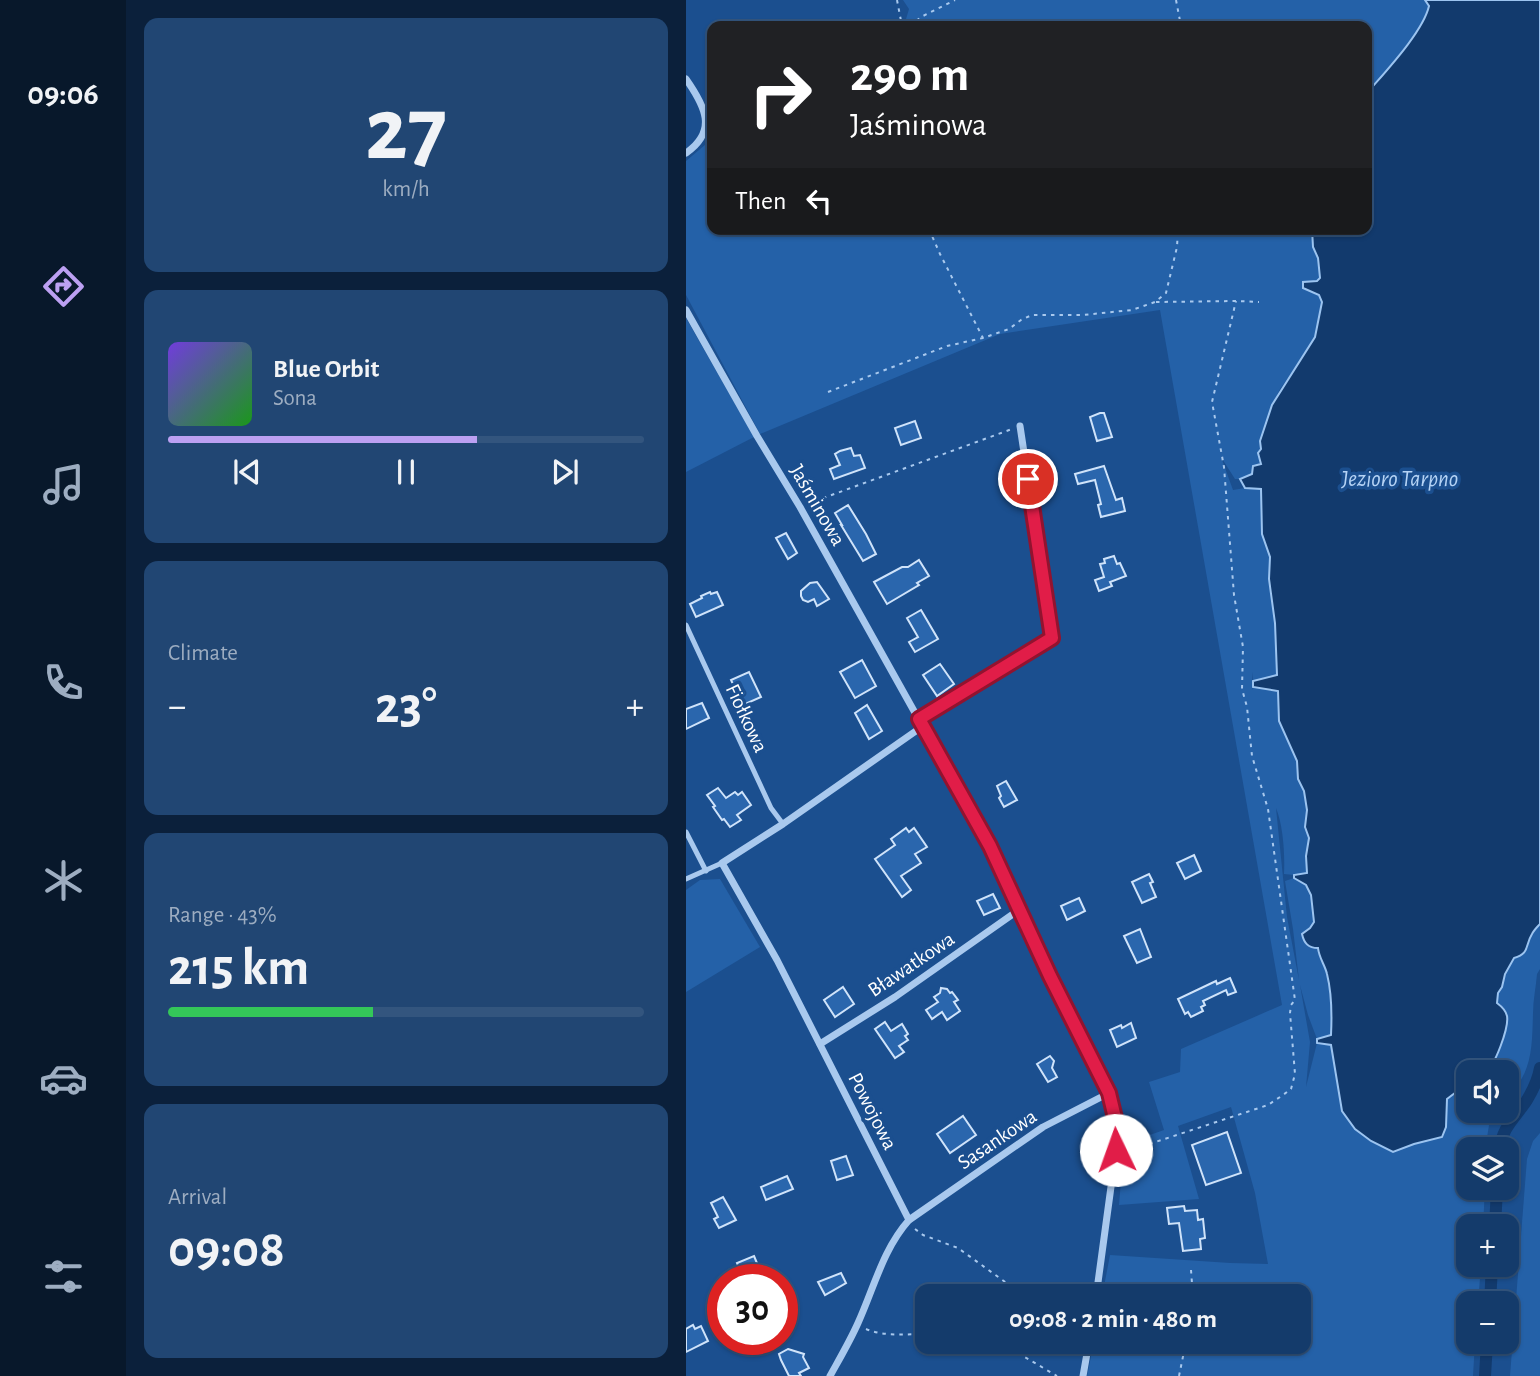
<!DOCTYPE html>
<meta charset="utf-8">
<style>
body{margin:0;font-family:"Alegreya Sans",sans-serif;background:#214673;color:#f1f3f6;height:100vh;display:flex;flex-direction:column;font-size:26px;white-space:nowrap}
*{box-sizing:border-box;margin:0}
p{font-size:23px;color:#9dadc1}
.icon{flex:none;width:38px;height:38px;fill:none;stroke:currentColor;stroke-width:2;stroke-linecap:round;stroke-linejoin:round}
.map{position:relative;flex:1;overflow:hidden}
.panel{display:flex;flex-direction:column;gap:18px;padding:18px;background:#0b203b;width:560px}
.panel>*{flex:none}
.top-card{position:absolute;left:21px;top:21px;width:665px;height:214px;border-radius:14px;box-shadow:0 2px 5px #0004,0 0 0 2px #33557e;background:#202124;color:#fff;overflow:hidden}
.tools{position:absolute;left:770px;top:1060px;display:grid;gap:14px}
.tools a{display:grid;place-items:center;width:63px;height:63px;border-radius:14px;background:#143b6b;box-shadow:0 2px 5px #0004,0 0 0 2px #33557e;font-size:35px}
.speed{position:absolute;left:21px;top:1264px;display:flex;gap:14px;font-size:35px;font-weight:700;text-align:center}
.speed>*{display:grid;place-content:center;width:91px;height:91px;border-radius:50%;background:#143b6b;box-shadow:0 2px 5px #0004,0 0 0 2px #33557e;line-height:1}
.speed .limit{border:10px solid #d22;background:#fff;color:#111}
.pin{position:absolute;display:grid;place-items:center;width:60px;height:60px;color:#fff;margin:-30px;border:4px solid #fff;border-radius:50%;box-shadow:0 2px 7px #0007}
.me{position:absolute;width:77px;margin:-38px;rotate:357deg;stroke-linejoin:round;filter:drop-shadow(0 0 5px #0008)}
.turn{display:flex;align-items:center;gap:24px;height:147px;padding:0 28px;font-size:32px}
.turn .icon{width:91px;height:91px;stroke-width:2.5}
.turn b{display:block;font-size:49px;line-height:60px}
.then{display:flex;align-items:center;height:66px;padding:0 28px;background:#0003;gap:14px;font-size:26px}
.big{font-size:52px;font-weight:600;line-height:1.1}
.panel .widget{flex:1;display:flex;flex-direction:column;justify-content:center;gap:10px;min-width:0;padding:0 24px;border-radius:14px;background:#214673}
.panel .dial{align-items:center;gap:0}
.dial b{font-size:91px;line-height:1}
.song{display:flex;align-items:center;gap:21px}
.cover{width:84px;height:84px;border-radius:10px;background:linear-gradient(135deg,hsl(260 70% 55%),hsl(120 70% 35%))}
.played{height:7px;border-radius:4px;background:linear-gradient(90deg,#bca0f2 65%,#33557e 65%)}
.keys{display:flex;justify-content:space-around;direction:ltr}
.heat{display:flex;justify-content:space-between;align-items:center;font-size:38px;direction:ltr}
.charge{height:10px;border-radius:5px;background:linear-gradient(90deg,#34c759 43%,#33557e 0)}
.trip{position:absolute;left:229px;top:1284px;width:396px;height:70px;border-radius:14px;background:#143b6b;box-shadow:0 2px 5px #0004,0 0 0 2px #33557e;font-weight:600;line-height:70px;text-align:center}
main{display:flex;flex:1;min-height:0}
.tabs{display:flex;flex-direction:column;width:126px;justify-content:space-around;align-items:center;background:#08182b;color:#9dadc1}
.tabs .icon{width:49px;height:49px}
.tabs .current{color:#bca0f2}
.tabs b{font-size:32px;color:#f1f3f6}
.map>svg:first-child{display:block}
.green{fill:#2461a8}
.water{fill:#123a6d;stroke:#9cc4f0;stroke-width:2}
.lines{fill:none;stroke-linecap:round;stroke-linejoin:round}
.canal{stroke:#123a6d;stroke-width:12}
.building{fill:#2a66ad;stroke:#cfe3fa;stroke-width:2}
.path{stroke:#a9c9ee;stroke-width:2;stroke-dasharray:3.5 5;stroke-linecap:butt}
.lane{stroke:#a9c9ee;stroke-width:5}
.street{stroke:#a9c9ee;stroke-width:7}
.route-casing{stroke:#92132f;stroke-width:18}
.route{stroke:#e11d48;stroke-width:12}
.labels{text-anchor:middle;stroke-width:7;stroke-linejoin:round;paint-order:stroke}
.street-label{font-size:21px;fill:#fff;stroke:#1b4f8f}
.water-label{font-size:23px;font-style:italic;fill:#b5d3f5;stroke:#1b4f8f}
</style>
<main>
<nav class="tabs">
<b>09:06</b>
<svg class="icon current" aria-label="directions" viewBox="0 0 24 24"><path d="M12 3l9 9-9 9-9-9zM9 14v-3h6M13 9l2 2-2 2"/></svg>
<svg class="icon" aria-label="music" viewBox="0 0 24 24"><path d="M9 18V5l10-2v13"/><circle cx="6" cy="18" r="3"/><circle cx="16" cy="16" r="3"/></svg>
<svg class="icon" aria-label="phone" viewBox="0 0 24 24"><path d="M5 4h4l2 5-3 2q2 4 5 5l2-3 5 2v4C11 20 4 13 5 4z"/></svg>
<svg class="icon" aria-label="climate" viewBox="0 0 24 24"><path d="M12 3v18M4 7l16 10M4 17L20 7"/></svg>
<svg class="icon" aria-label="car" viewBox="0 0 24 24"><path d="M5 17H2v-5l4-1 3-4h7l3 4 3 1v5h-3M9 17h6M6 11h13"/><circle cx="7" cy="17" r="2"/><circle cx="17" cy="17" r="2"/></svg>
<svg class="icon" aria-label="filters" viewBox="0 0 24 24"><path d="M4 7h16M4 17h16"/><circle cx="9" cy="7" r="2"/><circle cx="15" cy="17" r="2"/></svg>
</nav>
<section class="panel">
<div class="widget dial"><b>27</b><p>km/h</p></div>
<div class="widget">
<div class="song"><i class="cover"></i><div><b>Blue Orbit</b><p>Sona</p></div></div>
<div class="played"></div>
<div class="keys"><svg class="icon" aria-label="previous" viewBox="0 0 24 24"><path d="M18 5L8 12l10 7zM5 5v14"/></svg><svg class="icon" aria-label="pause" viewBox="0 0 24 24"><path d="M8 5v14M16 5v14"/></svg><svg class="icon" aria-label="next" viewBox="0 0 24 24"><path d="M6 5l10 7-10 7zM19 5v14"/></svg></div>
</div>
<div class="widget"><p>Climate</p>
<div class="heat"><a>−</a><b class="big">23°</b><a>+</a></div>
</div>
<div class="widget"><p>Range · 43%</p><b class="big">215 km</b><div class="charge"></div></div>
<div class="widget"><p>Arrival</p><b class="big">09:08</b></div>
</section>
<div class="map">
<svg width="854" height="1376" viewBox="0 0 854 1376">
<rect width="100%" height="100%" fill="#1b4f8f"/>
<g class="green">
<path d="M217,0H739L743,6C736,32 700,72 681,92V26H218L223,9Z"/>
<path d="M26,139V229H626L627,247L632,258L634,279L631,281L617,283V288L633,295L636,302L629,337L612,364L594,389L584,410L574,441L576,449L575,465L567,466L566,474L554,479H549L535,457L547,490L559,488H575L576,534L584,557L583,579L589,623L592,675L567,681L566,672V690L567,687L592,691L593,721L611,761L612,779L618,791L621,810L619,827L623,838L620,856L621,873L608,875L598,874C599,853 597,825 590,808L601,917L613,980L607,929L599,881L608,878L620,885L625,895L628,922L624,928L620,930L618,941L623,947L632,948C633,958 639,965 641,974C646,994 646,1016 645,1036L631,1039L622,1015L614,985L624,1042L620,1087L631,1043L645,1045L656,1111L685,1141L707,1152L728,1144L760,1127V1099L782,1083V1111H809L804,1119L799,1150H782V1188H799L797,1227H782V1265H795L792,1304H782V1342H789L787,1376H401L408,1342H612V1297H416L424,1255L544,1263L582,1264L569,1193L545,1107L492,1126L513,1199L433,1205L438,1144L478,1130L463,1082L494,1072L495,1049L596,1005L474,310L314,334L74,434L0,295V161Z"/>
<polygon points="0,318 68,437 0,472"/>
<polygon points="34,879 74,947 0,992 0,890 14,880"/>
<path d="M854,924V969L851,974C850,987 847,1000 847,1013C846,1045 847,1074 821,1096V1073H797L805,1067L820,1028C817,1020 812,1010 811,1001C810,994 814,991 816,985C824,965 821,962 841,949L844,936Z"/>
<polygon points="854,1133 854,1376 824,1376 841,1159 847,1141"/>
</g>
<path class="water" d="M739,0H854V924C851,927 848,930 846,934C839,945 844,954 828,958L819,974L816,987L812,993L811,1003C815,1006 820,1011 821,1016C823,1027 809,1067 799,1072C794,1074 787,1073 782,1073V1083L761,1099L760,1127L756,1137L728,1144L707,1152L685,1141L669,1129L656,1111L645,1045L631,1043V1039L645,1035C646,1015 646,994 641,974C639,965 633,958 632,948C622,948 618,943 616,934L624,928L628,922L625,895L620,885L608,878V875L621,873L620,856L623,838L619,827L621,810L618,791L612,779L611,761L593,721L592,691L567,687V681L591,675L589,623L583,579L584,557L576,534L575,489L559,488L554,479L566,474L567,466L575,464L572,453L575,449L574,441L586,405L629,337L636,302L633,295L617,288V282L631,281L634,278L632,258L627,247L626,229H681V93C699,72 737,32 743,6Z"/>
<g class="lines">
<g class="canal">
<path d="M814,1150C815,1128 830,1117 841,1100C847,1090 852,1080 854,1068"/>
<polyline points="809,1227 811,1188"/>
<polyline points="804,1304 806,1265"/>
<polyline points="799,1376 801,1342"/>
</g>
</g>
<g class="building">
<polygon points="414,413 418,413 426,437 411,441 404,417"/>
<polygon points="229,421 235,438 215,445 209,428"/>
<polygon points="165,448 168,456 174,455 179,468 148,479 144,469 154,465 149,454 154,451"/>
<polygon points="418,466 430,500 436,498 439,511 415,517 412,505 415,504 409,480 392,484 389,474"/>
<polygon points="162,505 180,534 190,554 177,561 155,525 156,525 149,513"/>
<polygon points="100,533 111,553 102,559 90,538"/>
<polygon points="428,556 431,564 434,563 440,576 424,582 426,586 413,591 409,580 418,577 414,564 419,563 418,559"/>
<polygon points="233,560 243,576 231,583 233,585 201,604 188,582 216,567 222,567"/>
<polygon points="131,582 143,599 131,606 128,599 122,602 117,600 115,596 115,591 124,583"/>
<polygon points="24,592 25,594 31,592 37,605 10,617 4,604 16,598 15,596"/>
<polygon points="235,610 252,639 229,652 223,642 232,637 221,618"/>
<polygon points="176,660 190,686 169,698 154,672"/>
<polygon points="254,664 268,684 251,696 237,675"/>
<polygon points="63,672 75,697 57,705 45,680"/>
<polygon points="16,703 23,718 0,729 0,709"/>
<polygon points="181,705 196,731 183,739 169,713"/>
<polygon points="320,781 331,800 318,807 313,798 315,796 311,786"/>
<polygon points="32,788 40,798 49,792 52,795 56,792 65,805 51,815 55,820 44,827 38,819 36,820 27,807 29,806 21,795"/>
<polygon points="220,828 223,832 228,828 241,847 229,854 235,863 215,876 225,890 216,897 189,859 209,845 205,839"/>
<polygon points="508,855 515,871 499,879 491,863"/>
<polygon points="463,874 467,882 464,883 470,897 456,903 446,882"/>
<polygon points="307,894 314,908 298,915 291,901"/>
<polygon points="393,898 399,911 381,920 375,906"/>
<polygon points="454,929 465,957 451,963 438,936"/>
<polygon points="544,978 550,992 542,995 540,990 517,1001 519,1005 515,1007 517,1011 505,1017 502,1012 499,1014 492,999 530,981 531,984"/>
<polygon points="157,987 168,1004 149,1017 138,1000"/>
<polygon points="255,988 261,989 264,993 266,992 272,1000 268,1002 274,1011 261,1020 256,1012 246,1019 240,1010 252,1002 248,997 254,993"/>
<polygon points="199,1022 205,1031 216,1024 222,1034 219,1036 222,1040 213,1046 218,1052 209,1058 189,1029"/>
<polygon points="445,1023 450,1038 431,1047 424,1030 435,1025 436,1028"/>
<polygon points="364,1056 368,1061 366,1068 371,1077 362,1082 351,1064"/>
<polygon points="277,1116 290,1135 264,1153 251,1134"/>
<polygon points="541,1132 555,1173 520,1185 506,1145"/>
<polygon points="160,1156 167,1175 151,1180 145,1161"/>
<polygon points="101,1176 107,1189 80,1200 75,1187"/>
<polygon points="37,1197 50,1220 33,1228 28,1219 32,1217 25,1203"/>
<polygon points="498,1206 499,1211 511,1210 512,1220 517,1219 519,1238 514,1239 515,1249 497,1251 493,1223 483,1224 481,1208"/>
<polygon points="68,1256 73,1268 65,1271 66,1274 57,1277 51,1263"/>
<polygon points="155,1273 160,1283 139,1295 132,1282"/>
<polygon points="7,1325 9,1329 15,1326 22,1341 0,1352 0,1329"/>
<polygon points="102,1349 118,1354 117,1357 123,1368 113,1373 115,1376 103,1376 95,1360 93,1354"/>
</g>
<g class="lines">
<g class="path">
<polyline points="211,0 216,26"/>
<polyline points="490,0 495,26"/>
<polyline points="224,26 235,17 269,0"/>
<polyline points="243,229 254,254 297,338"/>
<polyline points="470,302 550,301 573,302"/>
<polyline points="142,392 261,346 297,338 323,329 335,320 346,315 397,315 446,310 469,302 480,293 491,247 492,229"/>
<polyline points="121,504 326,429"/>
<polyline points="439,1152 582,1105 597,1095 605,1089 609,1074 604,1013 605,1005 609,1000 582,809 566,756 561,707 556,689 557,647 548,595 538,467 526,402 550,301"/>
<polyline points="229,1229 237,1235 272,1248 340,1297"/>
<polyline points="505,1270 507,1297"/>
<path d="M180,1329C199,1337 221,1334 242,1334"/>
<polyline points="300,1342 325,1349 371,1376"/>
<polyline points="493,1376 500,1342"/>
</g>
<g class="lane">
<polyline points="0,625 85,808 97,824"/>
<polyline points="0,832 20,871"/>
<polyline points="0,879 36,863"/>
</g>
<g class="street">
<path d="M0,79C19,106 32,131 0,153"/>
<polyline points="0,310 71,436 114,507 304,847 364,976 423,1093 429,1118 430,1150 410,1297"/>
<polyline points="233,718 366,638 334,426"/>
<polyline points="134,1044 209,997 334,909"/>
<polyline points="223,1220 91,960 36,863 97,824 237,726"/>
<path d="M144,1376C154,1358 164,1341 172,1323C188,1288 197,1249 223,1220L357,1127L423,1093"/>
<polyline points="397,1376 403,1342"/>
</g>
</g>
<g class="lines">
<g class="route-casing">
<polyline id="route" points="342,479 366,638 233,719 304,846 364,976 423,1093 429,1118 430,1150"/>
</g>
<use href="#route" class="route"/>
</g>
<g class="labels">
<g class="street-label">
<text transform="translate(132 505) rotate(60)" y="7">Jaśminowa</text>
<text transform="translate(61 718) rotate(65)" y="7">Fiołkowa</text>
<text transform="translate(225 964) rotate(-34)" y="7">Bławatkowa</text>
<text transform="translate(187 1111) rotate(63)" y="7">Powojowa</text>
<text transform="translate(311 1139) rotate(-34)" y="7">Sasankowa</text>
</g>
<g class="water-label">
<text x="714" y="486">Jezioro Tarpno</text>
</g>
</g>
</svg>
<div class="tools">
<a><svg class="icon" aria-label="sound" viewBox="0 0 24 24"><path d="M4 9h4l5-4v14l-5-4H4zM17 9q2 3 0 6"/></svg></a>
<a><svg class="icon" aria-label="layers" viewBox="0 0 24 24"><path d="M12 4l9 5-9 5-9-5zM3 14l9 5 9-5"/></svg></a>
<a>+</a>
<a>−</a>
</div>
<div class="speed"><div class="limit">30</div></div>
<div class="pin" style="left:342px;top:479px;background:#d93025"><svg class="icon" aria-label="arrive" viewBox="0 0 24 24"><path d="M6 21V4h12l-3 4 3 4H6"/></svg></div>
<svg class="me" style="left:430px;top:1150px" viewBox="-20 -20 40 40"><circle r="19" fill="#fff"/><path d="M0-13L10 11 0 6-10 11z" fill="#e11d48"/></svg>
<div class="trip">09:08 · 2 min · 480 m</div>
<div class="top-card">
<div class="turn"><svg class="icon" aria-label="right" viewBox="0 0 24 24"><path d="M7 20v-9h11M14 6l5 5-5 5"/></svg><div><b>290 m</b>Jaśminowa</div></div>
<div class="then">Then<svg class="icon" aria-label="left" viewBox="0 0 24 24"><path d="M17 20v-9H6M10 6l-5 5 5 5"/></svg></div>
</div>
</div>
</main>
